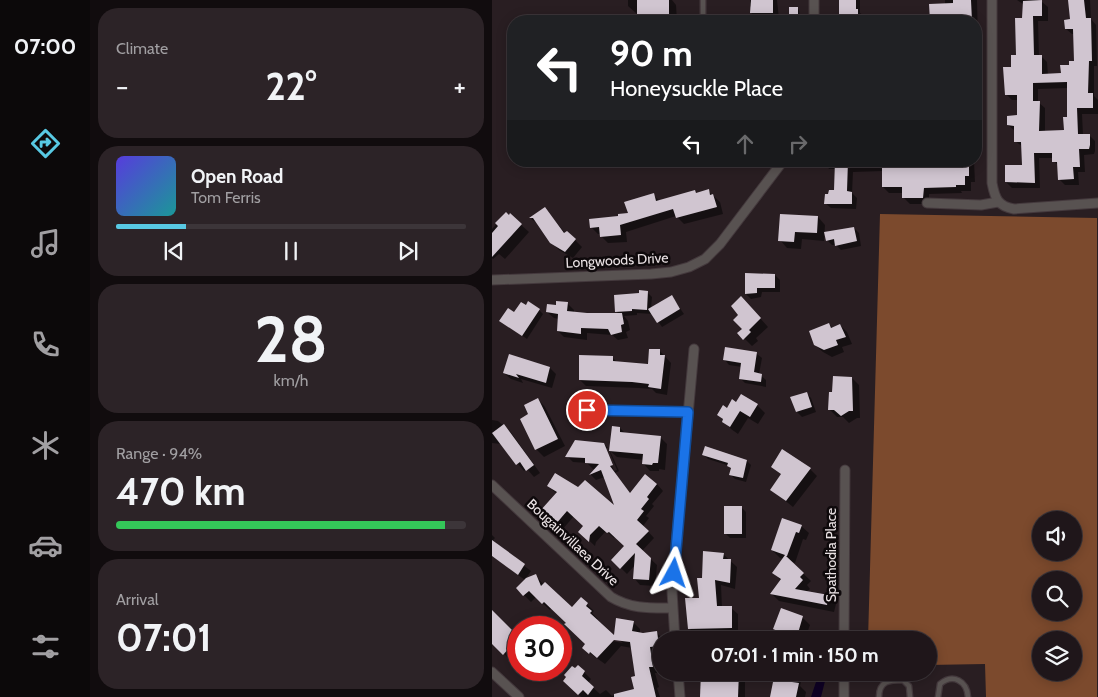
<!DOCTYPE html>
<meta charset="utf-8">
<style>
body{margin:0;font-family:Cabin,sans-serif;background:#2c2327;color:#f1f3f6;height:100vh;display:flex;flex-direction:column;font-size:19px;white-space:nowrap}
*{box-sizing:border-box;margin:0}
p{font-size:16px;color:#a19fa2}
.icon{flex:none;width:28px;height:28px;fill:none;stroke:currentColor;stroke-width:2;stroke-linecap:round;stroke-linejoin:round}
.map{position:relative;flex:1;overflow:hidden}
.sheet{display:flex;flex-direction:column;gap:8px;padding:8px;background:#110c0e;width:402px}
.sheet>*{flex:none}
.guide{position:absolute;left:15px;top:15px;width:475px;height:152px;border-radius:20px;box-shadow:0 2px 12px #0003,0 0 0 1px #3c3539;background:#202124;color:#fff;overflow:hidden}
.controls{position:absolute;left:540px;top:511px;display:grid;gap:10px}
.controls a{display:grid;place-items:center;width:50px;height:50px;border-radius:50%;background:#1f161a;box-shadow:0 2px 12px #0003,0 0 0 1px #3c3539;font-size:25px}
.speed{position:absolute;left:15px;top:616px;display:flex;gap:10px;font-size:25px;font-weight:700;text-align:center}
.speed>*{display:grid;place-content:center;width:65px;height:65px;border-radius:50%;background:#1f161a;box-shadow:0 2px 12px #0003,0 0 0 1px #3c3539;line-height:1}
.speed .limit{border:8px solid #d22;background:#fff;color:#111}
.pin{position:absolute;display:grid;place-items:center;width:42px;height:42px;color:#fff;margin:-21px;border:2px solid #fff;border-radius:50%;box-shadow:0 1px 5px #0007}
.me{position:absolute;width:55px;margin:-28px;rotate:5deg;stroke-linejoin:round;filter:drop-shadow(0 0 4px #0008)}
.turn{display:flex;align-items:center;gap:18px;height:105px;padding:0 20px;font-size:22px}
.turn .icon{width:65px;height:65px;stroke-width:2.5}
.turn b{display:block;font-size:35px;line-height:42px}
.lanes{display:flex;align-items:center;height:48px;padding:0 20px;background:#0003;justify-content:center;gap:25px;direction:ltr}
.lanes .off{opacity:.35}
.big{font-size:38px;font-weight:800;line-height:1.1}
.sheet .tile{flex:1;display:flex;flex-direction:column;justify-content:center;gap:8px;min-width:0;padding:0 18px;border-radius:20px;background:#2c2327}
.sheet .dial{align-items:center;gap:0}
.dial b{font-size:65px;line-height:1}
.song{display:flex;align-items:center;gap:15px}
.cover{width:60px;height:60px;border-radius:8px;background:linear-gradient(135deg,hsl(250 70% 55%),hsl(180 70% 35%))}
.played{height:5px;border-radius:2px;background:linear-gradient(90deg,#58c9e3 20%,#3c3539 20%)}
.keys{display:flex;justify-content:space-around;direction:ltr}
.heat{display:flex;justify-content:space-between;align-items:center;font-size:28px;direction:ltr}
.charge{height:8px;border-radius:4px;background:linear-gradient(90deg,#34c759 94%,#3c3539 0)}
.trip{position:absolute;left:160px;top:631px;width:285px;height:50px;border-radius:25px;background:#1f161a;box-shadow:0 2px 12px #0003,0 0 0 1px #3c3539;font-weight:800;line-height:50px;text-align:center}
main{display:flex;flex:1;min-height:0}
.menu{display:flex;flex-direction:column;width:90px;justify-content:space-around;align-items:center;background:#0c090a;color:#a19fa2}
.menu .icon{width:35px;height:35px}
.menu .selected{color:#58c9e3}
.menu b{font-size:22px;color:#f1f3f6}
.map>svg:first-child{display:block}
.forest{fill:#7c4a2d;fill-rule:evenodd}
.water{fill:#0e0023}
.shadow{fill:#0007;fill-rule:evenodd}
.building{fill:#d0c5d0;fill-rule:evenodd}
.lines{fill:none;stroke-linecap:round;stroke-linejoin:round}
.service-casing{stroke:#44393d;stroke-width:7}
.minor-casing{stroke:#44393d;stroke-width:11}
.service{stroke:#585251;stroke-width:4.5}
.minor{stroke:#585251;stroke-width:9}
.route-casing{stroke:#114b97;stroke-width:12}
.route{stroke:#1a73e8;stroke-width:9}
.labels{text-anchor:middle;stroke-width:5;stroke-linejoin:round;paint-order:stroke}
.street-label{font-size:14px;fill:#eae2e4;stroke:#0e090b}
</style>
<main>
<nav class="menu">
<b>07:00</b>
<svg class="icon selected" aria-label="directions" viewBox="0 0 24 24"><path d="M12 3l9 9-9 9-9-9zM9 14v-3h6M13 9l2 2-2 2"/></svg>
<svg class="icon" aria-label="music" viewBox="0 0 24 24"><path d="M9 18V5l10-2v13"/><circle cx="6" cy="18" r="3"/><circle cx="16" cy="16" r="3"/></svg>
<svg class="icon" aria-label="phone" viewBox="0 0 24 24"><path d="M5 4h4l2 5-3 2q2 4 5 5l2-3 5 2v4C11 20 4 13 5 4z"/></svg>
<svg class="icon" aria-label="climate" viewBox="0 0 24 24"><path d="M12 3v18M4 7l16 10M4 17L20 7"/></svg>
<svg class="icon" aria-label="car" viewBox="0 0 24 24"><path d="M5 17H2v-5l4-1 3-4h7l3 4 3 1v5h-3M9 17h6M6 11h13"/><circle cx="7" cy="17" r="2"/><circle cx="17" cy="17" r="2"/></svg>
<svg class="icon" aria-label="filters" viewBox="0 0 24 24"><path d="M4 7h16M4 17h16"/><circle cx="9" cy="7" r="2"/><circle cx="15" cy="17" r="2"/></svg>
</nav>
<section class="sheet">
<div class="tile"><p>Climate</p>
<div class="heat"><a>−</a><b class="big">22°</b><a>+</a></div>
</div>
<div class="tile">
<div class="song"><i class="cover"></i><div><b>Open Road</b><p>Tom Ferris</p></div></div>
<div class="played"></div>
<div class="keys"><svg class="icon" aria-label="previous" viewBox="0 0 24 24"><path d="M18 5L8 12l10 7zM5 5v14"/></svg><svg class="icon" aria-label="pause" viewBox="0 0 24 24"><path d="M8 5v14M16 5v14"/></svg><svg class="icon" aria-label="next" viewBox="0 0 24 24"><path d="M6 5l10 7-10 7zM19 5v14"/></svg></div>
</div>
<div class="tile dial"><b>28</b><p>km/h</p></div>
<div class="tile"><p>Range · 94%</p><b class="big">470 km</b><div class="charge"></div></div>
<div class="tile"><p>Arrival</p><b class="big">07:01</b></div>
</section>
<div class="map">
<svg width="606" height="697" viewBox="0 0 606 697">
<rect width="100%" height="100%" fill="#291e22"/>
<path class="forest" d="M388,214L605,218V697H494L493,664L436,665V640H376ZM549,520H581V552H549ZM549,580H581V612H549ZM549,640H581V672H549Z"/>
<polygon class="water" points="325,679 333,681 329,697 319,697"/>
<g class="shadow">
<polygon points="136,0 180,0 184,5 185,21 147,21 147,14 145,14 136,6"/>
<polygon points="258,0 285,0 287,19 275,19 275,21 259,21 260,9 258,6"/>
<polygon points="348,0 368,0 368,13 371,15 371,21 351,21 348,18"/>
<polygon points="453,0 485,0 486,41 484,41 484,21 439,21 439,15 453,5"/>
<path d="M525,0H546V2H550L556,7V21H546L547,57H550L555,62L556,75L570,74L583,62L582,34H580L574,29L579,20L578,0H598L599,19L604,25L605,66H602V96L606,100V114H590L591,135H597L603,141V151L602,154L592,155L593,172H586L587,185H573L567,179V166L562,161V158H547L548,188H520L514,182L531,166V147L523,141V131L516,125L526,116L527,100H520L514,94L521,68L526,56L531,19V4ZM576,88V118L573,131L553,132V108L546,102V89Z"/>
<polygon points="305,8 307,10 308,17 301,18 299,15"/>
<polygon points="484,61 488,65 488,72 484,72"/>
<polygon points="332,161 396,161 396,169 411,169 411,161 433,161 433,169 449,169 454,165 454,161 482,161 483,182 479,182 479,191 469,191 470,193 437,194 437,204 418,204 411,197 411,193 397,193 391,187 391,171 361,172 360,193 365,198 364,209 339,208 333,203 343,192 344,169 337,169"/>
<polygon points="203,191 205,194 216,191 228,202 231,214 192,224 184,216 134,232 135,242 116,243 109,236 109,234 106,234 99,227 137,214 161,195 168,201"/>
<polygon points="53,209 74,234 75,232 90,247 81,258 67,250 59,242 48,225 39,219"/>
<polygon points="14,214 17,216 18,215 37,232 13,259 7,254 1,259 0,258 0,229"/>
<polygon points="326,217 333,225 332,241 310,239 309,249 295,248 288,240"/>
<polygon points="362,228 367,233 369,246 349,250 344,245 340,245 335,240"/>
<polygon points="254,274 283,275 288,280 288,292 270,292 269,297 259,299 254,294"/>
<polygon points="155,292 160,297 159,308 180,297 192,314 170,327 161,314 145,313 145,315 132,316 136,321 138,330 134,332 136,338 126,340 120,335 95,333 95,340 72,337 66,331 67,319 62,318 55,312 65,306 76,304 82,310 82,313 127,314 124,311 148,294"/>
<polygon points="257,306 276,327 264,338 266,341 260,346 247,333 251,329"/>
<polygon points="47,310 51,314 35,339 9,321 22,314"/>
<polygon points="337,324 341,328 348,325 355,332 360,344 350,347 352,352 340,357 331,352 323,345"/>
<polygon points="167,350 179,363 175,395 164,393 160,389 147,388 94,386 88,380 120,357 126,363 157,366"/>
<polygon points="265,354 270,358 267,374 274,380 274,387 253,383 248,378 250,367 237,365 233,360"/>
<polygon points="58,368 64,374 60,388 29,379 31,383 19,379 12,373"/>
<polygon points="360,378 367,385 368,418 365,418 357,423 351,417 345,417 337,409"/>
<polygon points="314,393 319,398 324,412 310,417 305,412"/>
<polygon points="46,399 53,407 73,446 52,457 44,449"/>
<polygon points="245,404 265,405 273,413 266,424 256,418 246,434 239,429 227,415"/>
<polygon points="0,420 6,421 18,431 48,473 42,477 35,469 32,471 9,444 0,443"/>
<path d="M128,428L134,434L168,437L175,444L173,470L167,469V471H158L151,463L152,460L125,457L118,451L127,471L123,473L138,494L165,484L171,491L160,504L162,506L154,516L157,518L151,526L162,538L150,551L165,565L163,586L148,585L142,578L143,565L135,574L121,560L134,547L123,537L122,538L114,531L104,542L103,546L88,532L93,526L82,516L70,530L55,517L65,494L56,486L125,509L113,477L104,480L99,475L104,469H101L95,463L81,462L75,456L112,444L118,450ZM113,448H116L125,470L122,471Z"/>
<polygon points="212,455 255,461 259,465 254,482 243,479 238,474 240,470 235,465 216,459"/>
<polygon points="281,467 318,469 325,476 301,507 280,490 290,475"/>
<polygon points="249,507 254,512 254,538 238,538 233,533"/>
<polygon points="309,526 317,533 314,540 311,539 303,563 298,561 319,581 315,585 318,589 314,592 336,596 344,604 342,612 287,601 280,594 289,581 282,573 292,559 288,558 280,550"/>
<polygon points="0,535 3,538 1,540 7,547 39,571 33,580 0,556"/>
<polygon points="231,554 245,567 243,589 229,585 230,608 239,608 246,614 246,634 204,635 197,628 208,599 211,579"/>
<path d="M43,575L52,585L80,609L89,599L102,611L100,613L106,619L104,620L123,638L141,622L148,629V633H165L172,640H169V653L165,654L167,673H163L167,687L165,688L168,697H89L72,681L86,666L99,679L96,683L108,694L114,690L120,696L144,689L140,648L129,646L113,664L99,654L92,647L95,644L59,608L58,610L44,597L39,602L25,588ZM115,640H128L131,643Z"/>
<polygon points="290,609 311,618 318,625 313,639 314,640 286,640 288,635 282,628"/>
<polygon points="0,614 20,632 29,622 35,628 26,628 26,653 19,661 0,641"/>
<polygon points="206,672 253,672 253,697 209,697 210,677"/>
<polygon points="289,672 311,672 308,686 314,692 313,697 280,697 282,684 280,681"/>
</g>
<g class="building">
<rect x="145" y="0" width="32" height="21"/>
<polygon points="259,0 281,0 281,13 258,13"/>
<polygon points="347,0 364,0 364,9 366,9 366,19 347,18"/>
<polygon points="461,0 479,0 480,21 438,21 437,4 461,3"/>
<path d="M550,0V16H541L542,55H550V74L569,73L568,65H577V61H582L581,29H573L572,20L578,19L576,0H592L594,18H599L600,61H597L596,93H601V108H585L586,134H598V145L597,149H587L588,167H581L582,179L566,180L565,162H560V153H542L543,183L513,182V165H530L529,142H522V126L515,125V116L525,115V95H513L511,67H519V55H524L523,18H530L531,1ZM575,82V117H571L572,130L547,131L548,101H541V83Z"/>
<rect x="297" y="7" width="9" height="9"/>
<polygon points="343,161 356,161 355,191 360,192 360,204 332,204 333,194 336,194 337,190 342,190"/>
<polygon points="409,161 427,161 427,168 448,168 448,164 477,164 477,176 473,176 473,185 464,185 464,187 432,188 431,198 410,198 410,187 390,187 390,168 409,168"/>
<polygon points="217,189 218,195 221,194 225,207 184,218 181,209 128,225 129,235 108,237 107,227 98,228 97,219 126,216 126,214 136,213 132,202 162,193 164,201 203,190 204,193"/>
<polygon points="53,207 72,233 75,231 84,239 73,252 58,243 41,218 37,218"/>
<polygon points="14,212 17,215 18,213 30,224 0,257 0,233 6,226 3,223"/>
<polygon points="288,214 326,216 325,233 303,232 302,242 286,241"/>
<polygon points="362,227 365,241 343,246 342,239 334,241 332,232"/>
<polygon points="253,273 283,274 283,288 265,288 265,293 253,294"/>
<polygon points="147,290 156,291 155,310 140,309 140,311 123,312 122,295 147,293"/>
<polygon points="180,295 188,309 165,323 156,309"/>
<polygon points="249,296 269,318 257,330 259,332 251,340 245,333 250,329 241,320 246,315 239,306"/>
<polygon points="36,301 48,309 30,336 7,321 16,308 22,312 29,302 34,305"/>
<polygon points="64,301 76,302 75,311 95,313 130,313 132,324 129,325 130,332 119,335 116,329 89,328 89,334 65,331 66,314 54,312 55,304 64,305"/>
<polygon points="337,323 339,328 348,324 354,337 344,340 346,345 332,350 322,345 317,331"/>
<polygon points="233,347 265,352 262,372 270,374 269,382 247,379 249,363 231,360"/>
<polygon points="157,349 168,349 168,355 173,355 169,389 156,387 157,384 140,382 87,380 87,355 121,356 121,361 156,364"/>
<polygon points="17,354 58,367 54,383 24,374 27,378 11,373"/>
<polygon points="341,376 360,377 361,411 357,411 349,416 342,410 336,410 337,392 340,392"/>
<polygon points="315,392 320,407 304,412 298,397"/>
<polygon points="249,394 266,404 258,417 248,411 238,427 230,422 231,419 225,415 231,405 235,408 240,399 244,402"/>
<polygon points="46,398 66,439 43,450 28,419 36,414 32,405"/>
<polygon points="12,424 42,465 34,471 28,462 24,465 0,433"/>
<polygon points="120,426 128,427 128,432 169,436 166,463 161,463 160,465 150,464 151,454 117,451"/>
<polygon points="83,440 112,443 121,465 118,466 138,493 153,474 165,484 155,497 157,499 149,509 152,511 145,520 157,531 144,544 159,558 157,580 141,579 143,553 128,569 119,560 132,546 117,532 115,533 107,526 98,535 97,542 86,532 91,526 75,511 63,525 48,511 65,492 55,486 63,473 86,487 93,480 122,505 109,470 97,475 107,464 93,463 93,458 73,457"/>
<polygon points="213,446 255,460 251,478 237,475 239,468 235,466 236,463 210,455"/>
<polygon points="290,449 319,468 294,501 278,490 289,474 279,467"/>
<rect x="232" y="506" width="18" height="28"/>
<polygon points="290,518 310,525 307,533 304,532 295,556 294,556 312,573 308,577 311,580 303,589 337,595 335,605 278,594 289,579 280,573 293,555 279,550"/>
<polygon points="0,540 33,564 26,575 0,556"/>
<polygon points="211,551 232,553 231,559 239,559 238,583 223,580 225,606 240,606 240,628 196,629 193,598 207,598 205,578 210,578"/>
<polygon points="44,574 49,586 53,582 80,607 89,597 96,603 94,606 100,611 98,613 122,635 124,618 142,621 140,631 151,633 165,631 167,646 158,647 161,667 157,667 164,697 122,697 122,694 142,689 139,677 143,676 138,642 122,640 105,658 98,652 97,654 90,648 93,644 72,624 74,623 52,602 50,604 37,591 31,596 24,588 34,578"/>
<polygon points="289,608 311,616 304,640 285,640 288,632 281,629"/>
<polygon points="0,610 20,630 26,624 26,638 11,655 0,644"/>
<polygon points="86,665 93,671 90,676 102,687 96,695 91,690 86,695 71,681 74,677 72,675 80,666 83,668"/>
<polygon points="209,672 247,672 246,697 208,697"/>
<polygon points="280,672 302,672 300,682 307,683 304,697 278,697 281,682 278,682"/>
</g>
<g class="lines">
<g class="service-casing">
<g id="service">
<polyline points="211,21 211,0"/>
<path d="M387,697C387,681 397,680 411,680L417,686L418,697"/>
<path d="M446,697L448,684C461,673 475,681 476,697"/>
</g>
</g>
<g class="minor-casing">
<g id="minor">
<path d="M500,0V183C503,199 506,206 522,209L606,203"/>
<polyline points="322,21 322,0"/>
<polyline points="435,203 489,205 506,202"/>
<polyline points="0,280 159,274 179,272 197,267 213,259 228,244 291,161"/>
<polyline points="95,410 196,412"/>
<path d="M0,485L119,597C139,609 158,608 180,608"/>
<polyline points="183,640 180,591 202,349"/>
<polyline points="352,640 353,470"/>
<polyline points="0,672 27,697"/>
<polyline points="186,672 188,697"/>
<polyline points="352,697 352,672"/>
</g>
</g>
<use href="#service" class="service"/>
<use href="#minor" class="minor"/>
</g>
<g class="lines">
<g class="route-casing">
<polyline id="route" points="95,410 196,412 182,573"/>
</g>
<use href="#route" class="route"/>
</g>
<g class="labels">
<g class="street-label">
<text transform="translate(125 260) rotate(-3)" y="5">Longwoods Drive</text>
<text transform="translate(81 542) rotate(43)" y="5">Bougainvillaea Drive</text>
<text transform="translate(339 555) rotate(-90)" y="5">Spathodia Place</text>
</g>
</g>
</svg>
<div class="controls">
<a><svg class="icon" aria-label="sound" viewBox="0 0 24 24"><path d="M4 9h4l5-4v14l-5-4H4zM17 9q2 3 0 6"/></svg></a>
<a><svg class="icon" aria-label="search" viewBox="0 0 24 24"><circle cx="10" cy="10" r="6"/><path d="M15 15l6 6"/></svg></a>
<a><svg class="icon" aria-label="layers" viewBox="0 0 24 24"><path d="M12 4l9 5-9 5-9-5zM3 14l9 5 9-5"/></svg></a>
</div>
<div class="speed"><div class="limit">30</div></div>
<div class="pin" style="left:95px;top:410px;background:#d93025"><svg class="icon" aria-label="arrive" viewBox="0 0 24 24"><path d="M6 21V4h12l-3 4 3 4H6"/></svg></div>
<svg class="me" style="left:182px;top:573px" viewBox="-20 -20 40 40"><path d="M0-17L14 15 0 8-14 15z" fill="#1a73e8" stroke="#fff" stroke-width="4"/></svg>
<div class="trip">07:01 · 1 min · 150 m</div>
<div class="guide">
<div class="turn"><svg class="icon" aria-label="left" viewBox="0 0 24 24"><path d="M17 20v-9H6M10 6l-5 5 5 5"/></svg><div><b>90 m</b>Honeysuckle Place</div></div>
<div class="lanes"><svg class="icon" aria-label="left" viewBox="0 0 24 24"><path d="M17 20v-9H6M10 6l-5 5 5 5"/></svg><svg class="icon off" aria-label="ahead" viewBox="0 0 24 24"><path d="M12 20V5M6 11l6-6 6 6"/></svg><svg class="icon off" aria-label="right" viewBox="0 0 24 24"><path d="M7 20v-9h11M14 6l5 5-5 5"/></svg></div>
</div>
</div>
</main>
